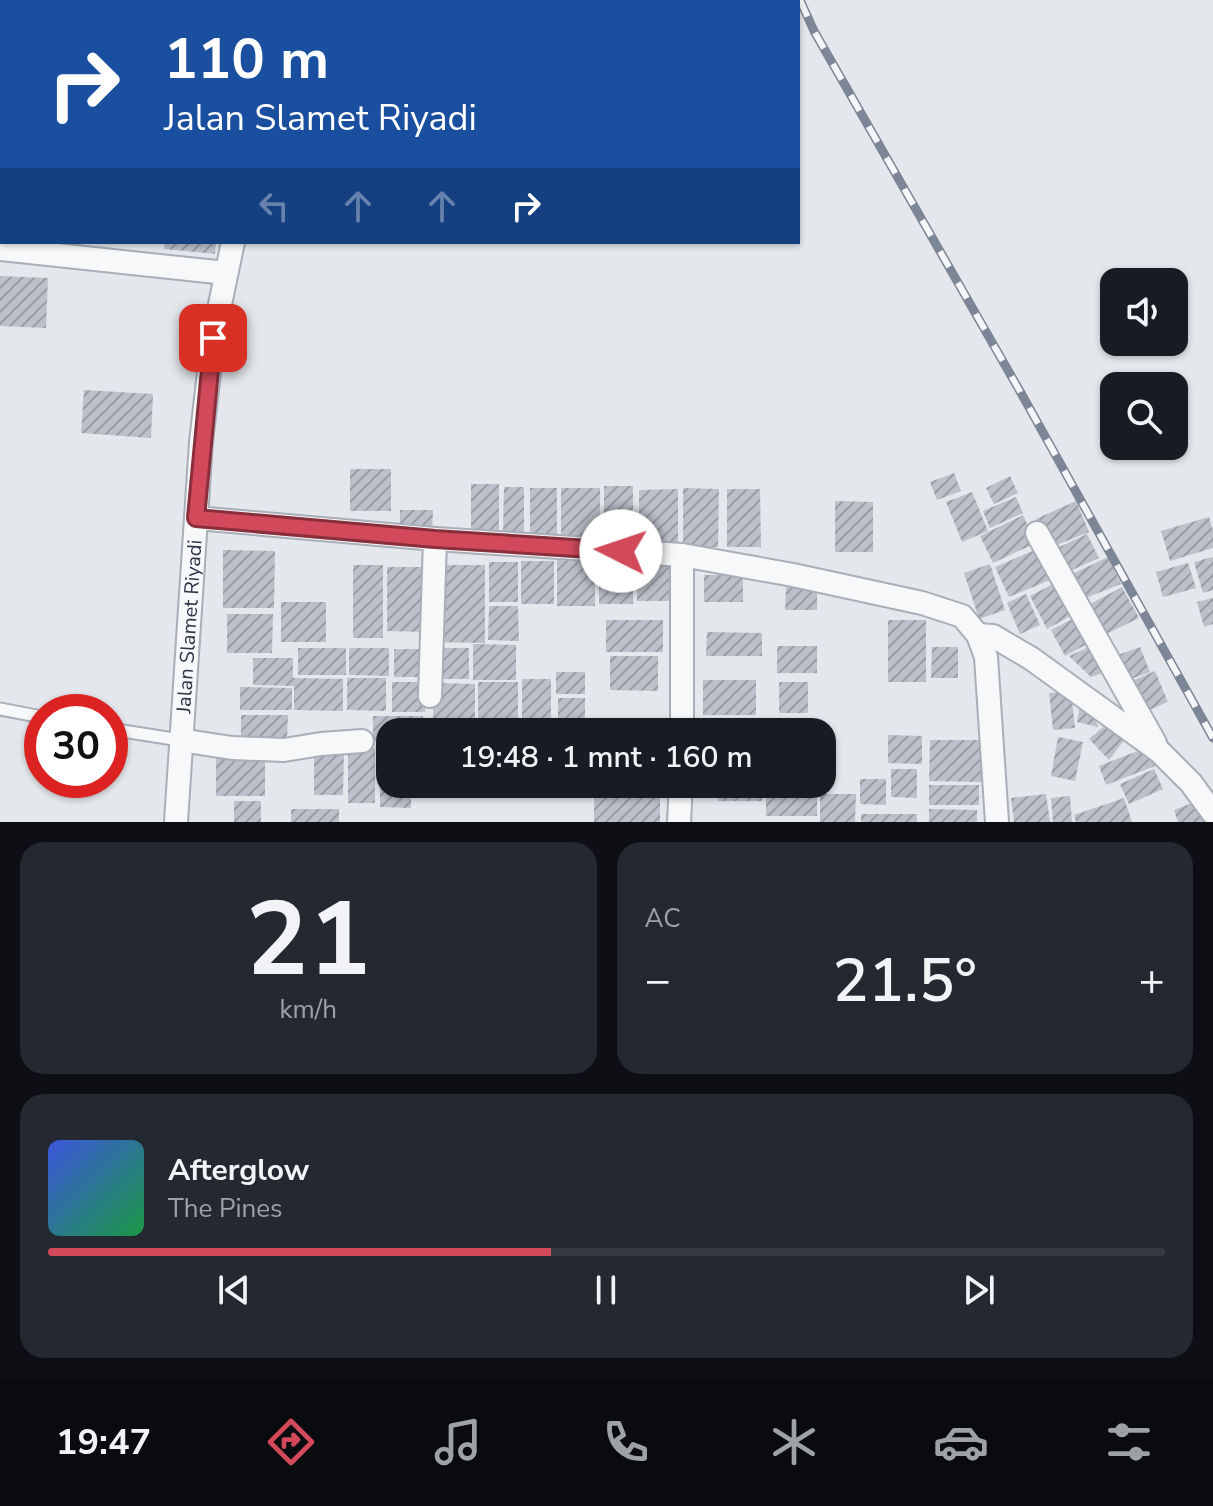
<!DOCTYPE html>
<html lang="id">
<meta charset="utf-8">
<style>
body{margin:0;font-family:"Nunito Sans",sans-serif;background:#242831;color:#f1f3f6;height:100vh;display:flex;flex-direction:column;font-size:30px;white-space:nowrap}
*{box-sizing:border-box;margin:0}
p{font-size:26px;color:#9ea1a6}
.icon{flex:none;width:44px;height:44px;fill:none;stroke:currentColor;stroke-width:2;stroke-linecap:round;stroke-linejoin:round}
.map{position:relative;height:822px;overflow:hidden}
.side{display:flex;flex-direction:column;gap:20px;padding:20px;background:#0d0f14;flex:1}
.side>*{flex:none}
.hud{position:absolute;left:0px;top:0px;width:800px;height:244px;box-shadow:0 2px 6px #0004;background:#1a4fa0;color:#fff;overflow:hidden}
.fabs{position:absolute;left:1100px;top:268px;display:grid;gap:16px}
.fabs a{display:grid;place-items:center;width:88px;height:88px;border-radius:16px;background:#171b24;box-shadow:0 2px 6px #0004;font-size:40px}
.speed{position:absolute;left:24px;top:694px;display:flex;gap:16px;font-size:40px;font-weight:700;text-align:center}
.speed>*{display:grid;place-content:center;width:104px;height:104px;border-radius:50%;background:#171b24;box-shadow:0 2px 6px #0004;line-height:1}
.speed .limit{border:12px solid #d22;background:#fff;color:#111}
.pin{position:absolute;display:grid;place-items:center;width:68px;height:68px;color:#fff;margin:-34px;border-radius:16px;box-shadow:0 4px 12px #0006}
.me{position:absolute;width:88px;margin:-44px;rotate:274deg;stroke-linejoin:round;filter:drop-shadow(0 0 6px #0008)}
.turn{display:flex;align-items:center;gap:28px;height:168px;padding:0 32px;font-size:36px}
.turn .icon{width:104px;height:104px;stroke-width:2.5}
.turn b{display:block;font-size:56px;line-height:68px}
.lanes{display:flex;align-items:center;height:76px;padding:0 32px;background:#0003;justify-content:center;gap:40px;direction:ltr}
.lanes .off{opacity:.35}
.big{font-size:60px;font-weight:600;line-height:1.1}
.side .card{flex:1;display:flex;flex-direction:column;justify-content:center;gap:12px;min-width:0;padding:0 28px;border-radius:24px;background:#242831}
.side .dial{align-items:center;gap:0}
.dial b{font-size:104px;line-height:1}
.song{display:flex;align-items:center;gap:24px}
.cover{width:96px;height:96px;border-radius:12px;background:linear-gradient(135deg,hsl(230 70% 55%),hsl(140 70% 35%))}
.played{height:8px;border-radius:4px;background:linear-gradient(90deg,#d1495b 45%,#363941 45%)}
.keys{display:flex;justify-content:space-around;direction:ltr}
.heat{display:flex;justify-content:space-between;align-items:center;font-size:44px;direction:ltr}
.side .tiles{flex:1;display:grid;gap:20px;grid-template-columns:1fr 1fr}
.card:last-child{grid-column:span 2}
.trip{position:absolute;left:376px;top:718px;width:460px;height:80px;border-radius:24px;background:#171b24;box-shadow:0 2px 6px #0004;font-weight:600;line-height:80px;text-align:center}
.dock{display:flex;height:128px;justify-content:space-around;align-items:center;background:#090b0e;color:#9ea1a6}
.dock .icon{width:56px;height:56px}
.dock .on{color:#d1495b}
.dock b{font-size:36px;color:#f1f3f6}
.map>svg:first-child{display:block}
.building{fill:url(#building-hatch)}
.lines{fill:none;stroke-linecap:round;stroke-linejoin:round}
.service-casing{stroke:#a9aeb7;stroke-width:15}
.minor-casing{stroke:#a9aeb7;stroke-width:26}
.service{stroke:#f7f8fa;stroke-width:11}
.minor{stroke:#f7f8fa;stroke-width:22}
.rail-casing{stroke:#7d8696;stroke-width:9}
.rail{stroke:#f4f6f9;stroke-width:6;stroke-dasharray:18;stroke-linecap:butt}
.route-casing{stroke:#882f3b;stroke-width:20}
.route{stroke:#d1495b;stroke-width:14}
.labels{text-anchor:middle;stroke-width:6;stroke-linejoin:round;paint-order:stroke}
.street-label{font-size:20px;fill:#2b3445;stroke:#f4f6f9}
</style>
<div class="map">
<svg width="1213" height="822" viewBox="0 0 1213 822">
<defs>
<pattern id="building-hatch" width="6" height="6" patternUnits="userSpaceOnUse" patternTransform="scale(2)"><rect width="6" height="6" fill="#bbc0ca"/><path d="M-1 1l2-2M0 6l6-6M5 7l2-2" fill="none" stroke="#989da6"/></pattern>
</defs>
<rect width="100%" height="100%" fill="#e4e7ec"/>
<g class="building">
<polygon points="165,242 216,242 215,254 164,249"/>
<polygon points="0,276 48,278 46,328 0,326"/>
<polygon points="84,390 153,394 151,438 81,433"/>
<rect x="350" y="469" width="41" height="42"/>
<polygon points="954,473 961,491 937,500 930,482"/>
<polygon points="1010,476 1018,493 994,504 986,488"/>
<polygon points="471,484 499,484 499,532 471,531"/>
<rect x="604" y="486" width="29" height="58"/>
<polygon points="504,487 524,487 524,534 503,533"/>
<rect x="530" y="488" width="27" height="50"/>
<rect x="561" y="488" width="39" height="52"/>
<polygon points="683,488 719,489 718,547 683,547"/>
<polygon points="678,489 678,544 639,544 639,490"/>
<polygon points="727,489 760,489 761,547 727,547"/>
<polygon points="972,492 988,531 962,542 946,502"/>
<polygon points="1016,497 1023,513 990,528 983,511"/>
<polygon points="835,501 873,502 873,552 835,552"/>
<polygon points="1076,501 1089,532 1049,548 1036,519"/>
<polygon points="400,510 433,510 432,532 400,531"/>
<polygon points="1023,515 1036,543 993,563 980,536"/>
<polygon points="1209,517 1213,531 1213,548 1170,561 1161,531"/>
<polygon points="1087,534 1099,558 1063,574 1053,550"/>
<polygon points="1042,547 1055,578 1009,597 995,567"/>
<polygon points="223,550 275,551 274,608 223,608"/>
<polygon points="1108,557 1121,584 1078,601 1066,577"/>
<polygon points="1213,557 1213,590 1203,593 1194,562"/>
<polygon points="557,560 595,561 595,606 557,606"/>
<rect x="521" y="561" width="33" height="43"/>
<rect x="489" y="562" width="29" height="40"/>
<rect x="599" y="562" width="34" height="42"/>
<polygon points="637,563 673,564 673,601 637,601"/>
<polygon points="1188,563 1196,588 1163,597 1156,572"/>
<polygon points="990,564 1005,610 979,619 964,573"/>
<rect x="353" y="565" width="30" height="73"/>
<polygon points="435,565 485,565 485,643 435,642"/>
<polygon points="387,567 427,567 427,632 387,631"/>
<rect x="704" y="575" width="39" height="27"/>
<polygon points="1057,582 1074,614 1047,629 1030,596"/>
<polygon points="786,587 817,587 817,610 785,610"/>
<polygon points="1122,587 1139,618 1100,637 1083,608"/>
<polygon points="1026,594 1040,625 1020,634 1007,603"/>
<polygon points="1213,598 1213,624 1204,627 1197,602"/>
<rect x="281" y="602" width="45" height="40"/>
<polygon points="489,606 518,606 519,641 488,640"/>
<polygon points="227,614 273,614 272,653 227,653"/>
<polygon points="1076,617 1089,643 1065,656 1051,630"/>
<rect x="606" y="620" width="57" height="32"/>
<rect x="888" y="620" width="38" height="62"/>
<polygon points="707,632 762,633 762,656 706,656"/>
<polygon points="473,644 516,645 516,680 473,680"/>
<polygon points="1095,644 1108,671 1091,677 1069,656"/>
<rect x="777" y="646" width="40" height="27"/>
<polygon points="932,647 958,647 958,678 931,678"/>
<polygon points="1140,647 1150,672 1128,680 1118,655"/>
<rect x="298" y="648" width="48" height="27"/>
<polygon points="349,648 389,648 389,676 349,675"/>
<rect x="434" y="648" width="35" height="31"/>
<rect x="394" y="649" width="33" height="28"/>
<polygon points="610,656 658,656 658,691 610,690"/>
<polygon points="253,658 293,658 293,678 343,679 343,711 294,710 294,686 253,685"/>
<polygon points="1155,671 1168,702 1140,714 1127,683"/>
<rect x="556" y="672" width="29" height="22"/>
<polygon points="347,678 386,678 386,711 347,710"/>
<rect x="522" y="679" width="29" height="43"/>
<rect x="703" y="680" width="53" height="35"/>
<rect x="392" y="682" width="33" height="30"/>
<rect x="478" y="682" width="40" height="38"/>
<rect x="779" y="682" width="29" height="31"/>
<polygon points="433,683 475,684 475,721 433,720"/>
<polygon points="240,687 292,688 292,710 240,710"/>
<polygon points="1071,691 1075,728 1053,730 1049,693"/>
<rect x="558" y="698" width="27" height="22"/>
<polygon points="1081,700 1089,703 1098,727 1077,722"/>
<polygon points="241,715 288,715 287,742 241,742"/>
<polygon points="373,716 423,716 424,732 390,732 390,740 373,740"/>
<polygon points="1108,723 1125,739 1109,760 1089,739"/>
<polygon points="720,726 762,727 762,732 720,732"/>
<rect x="593" y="729" width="67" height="3"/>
<polygon points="888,735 922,736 922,764 888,763"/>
<polygon points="1058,737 1083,742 1075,781 1051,776"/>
<polygon points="930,740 982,740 981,782 929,781"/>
<polygon points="1148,747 1155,766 1106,785 1099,766"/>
<rect x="348" y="748" width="27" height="55"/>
<polygon points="380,748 390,748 390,784 411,784 411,808 380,807"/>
<polygon points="216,752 265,753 265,796 216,796"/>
<polygon points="314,752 344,752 343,795 314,795"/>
<polygon points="891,769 917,769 917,798 891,797"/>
<polygon points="1154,769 1163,789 1129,804 1120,784"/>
<polygon points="860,779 886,779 886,805 860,804"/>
<rect x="718" y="784" width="44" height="17"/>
<polygon points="594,785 660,786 660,822 594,822"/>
<rect x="929" y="785" width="50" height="20"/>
<rect x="766" y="794" width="51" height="22"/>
<polygon points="820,794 856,794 855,822 820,822"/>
<polygon points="1046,794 1050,822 1014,822 1011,798"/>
<polygon points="1070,796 1072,822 1053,822 1051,798"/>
<polygon points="1124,798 1132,822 1076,822 1074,815"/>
<polygon points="1200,800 1213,822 1178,822 1174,810"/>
<rect x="234" y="801" width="27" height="21"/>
<rect x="291" y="809" width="48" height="13"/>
<polygon points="929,809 977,810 977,822 929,822"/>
<rect x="861" y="814" width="56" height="8"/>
</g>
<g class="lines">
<g class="service-casing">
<g id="service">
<polyline points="0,709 42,717"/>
<polyline points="110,729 180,740"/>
</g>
</g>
<g class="minor-casing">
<g id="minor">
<polyline points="287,2 287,0"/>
<polyline points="0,22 2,22"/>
<polyline points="0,249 226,273"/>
<polyline points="196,518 435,539 682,555 793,575 922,603 962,616 978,635 986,657 997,822"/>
<polyline points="1037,533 1155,743"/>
<polyline points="978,635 993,636 1032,659 1159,751 1191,783 1213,813"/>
<polyline points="430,696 435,539"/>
<polyline points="682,732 682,555"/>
<polyline points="180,740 232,748 284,750 321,744 362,741"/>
<path id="s1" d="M176,822L201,442L213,338L233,242"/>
<polyline points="679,822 681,784"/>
</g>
</g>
<use href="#service" class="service"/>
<use href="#minor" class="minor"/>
<g class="rail-casing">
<polyline id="rail" points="800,0 814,31 1021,393 1213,738"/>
</g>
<use href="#rail" class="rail"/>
</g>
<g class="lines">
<g class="route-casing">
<polyline id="route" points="213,338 196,518 435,539 621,551"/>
</g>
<use href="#route" class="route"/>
</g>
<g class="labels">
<g class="street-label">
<text dy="7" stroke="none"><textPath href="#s1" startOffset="196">Jalan Slamet Riyadi</textPath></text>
</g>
</g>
</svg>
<div class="fabs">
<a><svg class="icon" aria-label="sound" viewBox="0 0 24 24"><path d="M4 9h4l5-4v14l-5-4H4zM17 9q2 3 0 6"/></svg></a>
<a><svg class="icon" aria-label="search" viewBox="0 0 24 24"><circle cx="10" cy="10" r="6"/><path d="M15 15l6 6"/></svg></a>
</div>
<div class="speed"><div class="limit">30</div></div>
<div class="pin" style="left:213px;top:338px;background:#d93025"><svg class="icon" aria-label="arrive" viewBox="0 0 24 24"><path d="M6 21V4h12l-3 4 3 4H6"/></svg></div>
<svg class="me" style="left:621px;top:551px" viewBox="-20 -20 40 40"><circle r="19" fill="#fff"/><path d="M0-13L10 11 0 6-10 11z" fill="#d1495b"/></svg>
<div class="trip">19:48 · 1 mnt · 160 m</div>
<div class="hud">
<div class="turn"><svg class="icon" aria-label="right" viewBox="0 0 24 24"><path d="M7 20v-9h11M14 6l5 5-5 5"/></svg><div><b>110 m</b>Jalan Slamet Riyadi</div></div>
<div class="lanes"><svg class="icon off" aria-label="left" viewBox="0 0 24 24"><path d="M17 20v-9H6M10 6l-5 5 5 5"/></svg><svg class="icon off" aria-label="ahead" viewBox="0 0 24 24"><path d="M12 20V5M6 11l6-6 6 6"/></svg><svg class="icon off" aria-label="ahead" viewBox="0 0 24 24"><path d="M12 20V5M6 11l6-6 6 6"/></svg><svg class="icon" aria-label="right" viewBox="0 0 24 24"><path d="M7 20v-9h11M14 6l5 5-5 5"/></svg></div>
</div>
</div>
<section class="side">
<div class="tiles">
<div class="card dial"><b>21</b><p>km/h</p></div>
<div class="card"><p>AC</p>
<div class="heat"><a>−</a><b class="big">21.5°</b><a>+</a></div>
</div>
<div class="card">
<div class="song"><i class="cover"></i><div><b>Afterglow</b><p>The Pines</p></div></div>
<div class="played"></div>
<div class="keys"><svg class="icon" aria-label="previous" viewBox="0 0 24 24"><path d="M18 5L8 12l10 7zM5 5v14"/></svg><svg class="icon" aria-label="pause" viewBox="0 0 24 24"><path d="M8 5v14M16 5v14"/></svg><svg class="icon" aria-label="next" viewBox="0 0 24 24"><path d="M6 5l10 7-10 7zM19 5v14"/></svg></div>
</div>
</div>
</section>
<nav class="dock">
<b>19:47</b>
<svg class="icon on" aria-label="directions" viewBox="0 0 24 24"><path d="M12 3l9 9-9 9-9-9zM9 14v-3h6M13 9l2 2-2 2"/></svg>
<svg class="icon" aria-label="music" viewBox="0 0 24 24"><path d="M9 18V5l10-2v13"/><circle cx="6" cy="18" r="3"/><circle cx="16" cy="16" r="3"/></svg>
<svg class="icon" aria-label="phone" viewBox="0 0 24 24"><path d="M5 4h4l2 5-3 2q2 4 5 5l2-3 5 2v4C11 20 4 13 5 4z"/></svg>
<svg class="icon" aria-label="climate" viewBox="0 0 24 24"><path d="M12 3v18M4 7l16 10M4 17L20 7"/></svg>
<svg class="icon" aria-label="car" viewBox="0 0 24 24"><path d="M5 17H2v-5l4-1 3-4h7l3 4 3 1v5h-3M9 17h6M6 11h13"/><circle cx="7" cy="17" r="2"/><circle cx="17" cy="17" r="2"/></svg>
<svg class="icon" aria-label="filters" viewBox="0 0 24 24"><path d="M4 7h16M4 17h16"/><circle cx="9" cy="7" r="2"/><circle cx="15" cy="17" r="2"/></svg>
</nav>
